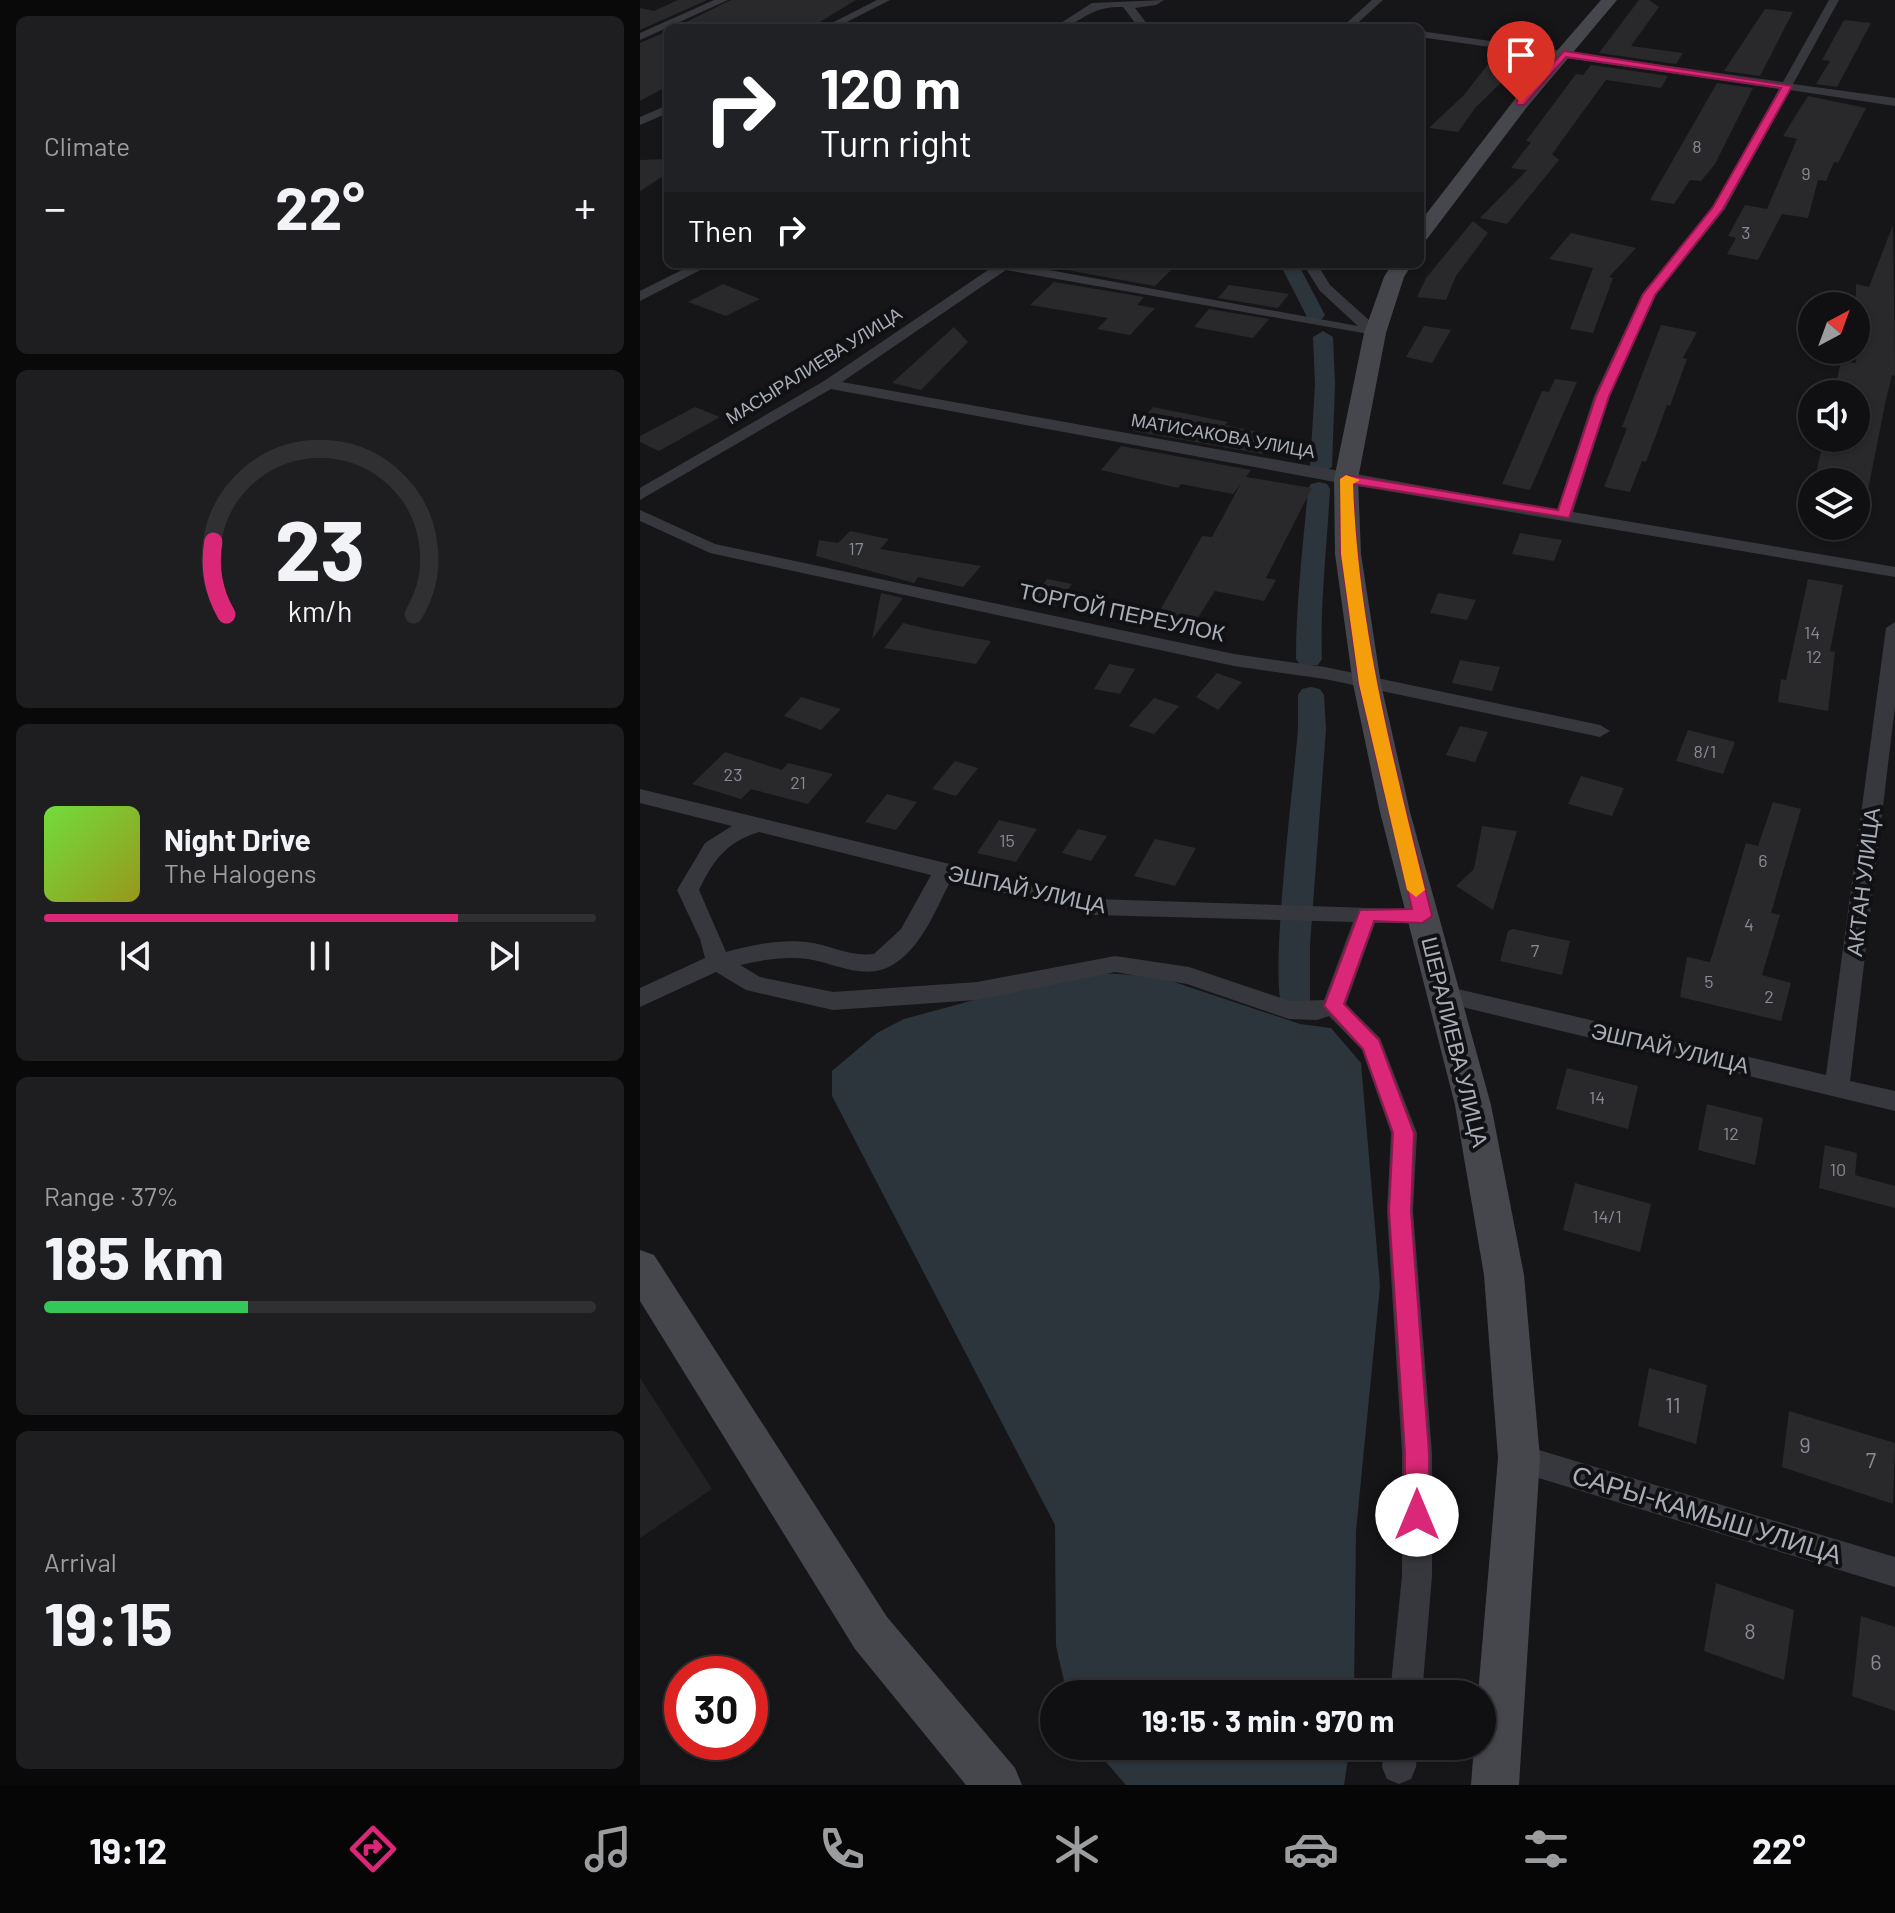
<!DOCTYPE html>
<meta charset="utf-8">
<style>
body{margin:0;font-family:Barlow,sans-serif;background:#1e1e20;color:#f1f3f6;height:100vh;display:flex;flex-direction:column;font-size:30px;white-space:nowrap}
*{box-sizing:border-box;margin:0}
p{font-size:26px;color:#9c9d9f}
.icon{flex:none;width:44px;height:44px;fill:none;stroke:currentColor;stroke-width:2;stroke-linecap:round;stroke-linejoin:round}
.map{position:relative;flex:1;overflow:hidden}
.side{display:flex;flex-direction:column;gap:16px;padding:16px;background:#09090a;width:640px}
.side>*{flex:none}
.guide{position:absolute;left:24px;top:24px;width:760px;height:244px;border-radius:12px;box-shadow:0 2px 6px #0004,0 0 0 2px #303032;background:#202124;color:#fff;overflow:hidden}
.needle{width:52px;rotate:41deg}
.tools{position:absolute;left:1158px;top:292px;display:grid;gap:16px}
.tools a{display:grid;place-items:center;width:72px;height:72px;border-radius:50%;background:#101012;box-shadow:0 2px 6px #0004,0 0 0 2px #303032;font-size:40px}
.speed{position:absolute;left:24px;top:1656px;display:flex;gap:16px;font-size:40px;font-weight:700;text-align:center}
.speed>*{display:grid;place-content:center;width:104px;height:104px;border-radius:50%;background:#101012;box-shadow:0 2px 6px #0004,0 0 0 2px #303032;line-height:1}
.speed .limit{border:12px solid #d22;background:#fff;color:#111}
.pin{position:absolute;display:grid;place-items:center;width:68px;height:68px;color:#fff;margin:-82px -34px;border-radius:50% 50% 50% 0;rotate:-45deg;box-shadow:0 0 8px #0007}
.pin .icon{rotate:45deg}
.me{position:absolute;width:88px;margin:-44px;rotate:0deg;stroke-linejoin:round;filter:drop-shadow(0 0 6px #0008)}
.turn{display:flex;align-items:center;gap:28px;height:168px;padding:0 24px;font-size:36px}
.turn .icon{width:104px;height:104px;stroke-width:2.5}
.turn b{display:block;font-size:56px;line-height:68px}
.then{display:flex;align-items:center;height:76px;padding:0 24px;background:#0003;gap:16px;font-size:30px}
.big{font-size:60px;font-weight:700;line-height:1.1}
.side .card{flex:1;display:flex;flex-direction:column;justify-content:center;gap:12px;min-width:0;padding:0 28px;border-radius:12px;background:#1e1e20}
.side .dial{align-items:center;gap:0}
.dial svg{height:208px;overflow:visible;fill:none;stroke:#303032;stroke-width:7;stroke-linecap:round;text-anchor:middle}
.dial text{fill:#f1f3f6;stroke:none}
.song{display:flex;align-items:center;gap:24px}
.cover{width:96px;height:96px;border-radius:12px;background:linear-gradient(135deg,hsl(100 70% 55%),hsl(60 70% 35%))}
.played{height:8px;border-radius:4px;background:linear-gradient(90deg,#db2777 75%,#303032 75%)}
.keys{display:flex;justify-content:space-around;direction:ltr}
.heat{display:flex;justify-content:space-between;align-items:center;font-size:44px;direction:ltr}
.charge{height:12px;border-radius:6px;background:linear-gradient(90deg,#34c759 37%,#303032 0)}
.trip{position:absolute;left:400px;top:1680px;width:456px;height:80px;border-radius:40px;background:#101012;box-shadow:0 2px 6px #0004,0 0 0 2px #303032;font-weight:700;line-height:80px;text-align:center}
.tabs{display:flex;height:128px;justify-content:space-around;align-items:center;background:#060607;color:#9c9d9f}
.tabs .icon{width:56px;height:56px}
.tabs .active{color:#db2777}
.tabs b{font-size:36px;color:#f1f3f6}
main{display:flex;flex:1;min-height:0}
.map>svg:first-child{display:block}
.built{fill:#222225}
.water{fill:#2c353c}
.lines{fill:none;stroke-linecap:round;stroke-linejoin:round}
.canal{fill:#2c353c;fill-rule:evenodd}
.building{fill:#29292c}
.street{fill:#37383d;fill-rule:evenodd}
.secondary{fill:#45474d;fill-rule:evenodd}
.route{fill:#db2777;stroke:#8e194d;stroke-width:2}
.slow{fill:#f59e0b}
.labels{text-anchor:middle;stroke-width:8;stroke-linejoin:round;paint-order:stroke}
.number-label{font-size:18px;fill:#888b94}
.far-street-label{font-size:18px;fill:#a8adb8;stroke:#111113}
.street-label{font-size:22px;fill:#a8adb8;stroke:#111113}
.near-number-label{font-size:22px;fill:#888b94}
.near-street-label{font-size:26px;fill:#a8adb8;stroke:#111113}
</style>
<main>
<section class="side">
<div class="card"><p>Climate</p>
<div class="heat"><a>−</a><b class="big">22°</b><a>+</a></div>
</div>
<div class="card dial"><svg viewBox="0 0 100 80">
<path d="M14 69A42 42 0 1 1 86 69"/>
<path d="M14 69A42 42 0 0 1 9 41" stroke="#db2777"/>
<text x="50" y="56" font-size="32" font-weight="700">23</text>
<text x="50" y="72" font-size="11">km/h</text>
</svg></div>
<div class="card">
<div class="song"><i class="cover"></i><div><b>Night Drive</b><p>The Halogens</p></div></div>
<div class="played"></div>
<div class="keys"><svg class="icon" aria-label="previous" viewBox="0 0 24 24"><path d="M18 5L8 12l10 7zM5 5v14"/></svg><svg class="icon" aria-label="pause" viewBox="0 0 24 24"><path d="M8 5v14M16 5v14"/></svg><svg class="icon" aria-label="next" viewBox="0 0 24 24"><path d="M6 5l10 7-10 7zM19 5v14"/></svg></div>
</div>
<div class="card"><p>Range · 37%</p><b class="big">185 km</b><div class="charge"></div></div>
<div class="card"><p>Arrival</p><b class="big">19:15</b></div>
</section>
<div class="map">
<svg width="1255" height="1785" viewBox="0 0 1255 1785">
<rect width="100%" height="100%" fill="#161618"/>
<polygon class="built" points="0,1378 72,1489 0,1538"/>
<g class="water">
<polygon points="459,973 516,976 660,1024 691,1028 721,1063 740,1286 716,1531 714,1694 427,1694 416,1646 415,1525 192,1096 192,1071 237,1033 264,1019 397,983"/>
<polygon points="452,1746 710,1746 704,1785 486,1785"/>
</g>
<g class="lines">
<g class="canal">
<polygon points="640,264 658,264 685,315 682,319 668,319"/>
<polygon points="683,331 693,337 695,384 692,467 681,474 670,467 675,384 673,337"/>
<path d="M679,482L687,484L690,489C687,546 680,602 682,659L678,665H660L656,659C656,602 663,546 668,489L671,484Z"/>
<path d="M671,687L680,689L684,695L686,729L670,945V1001L665,1009L654,1013L643,1009C628,983 655,773 658,729V695L662,689Z"/>
</g>
</g>
<g class="building">
<polygon points="38,0 67,0 0,30 0,8 14,11"/>
<polygon points="91,0 216,0 170,28 34,28"/>
<polygon points="999,0 1009,0 1019,7 991,46 1043,53 1036,64 959,53"/>
<polygon points="1125,9 1153,12 1120,76 1084,71"/>
<polygon points="1204,20 1231,23 1197,87 1176,84 1190,61 1182,60"/>
<polygon points="28,31 28,86 0,101 0,43"/>
<polygon points="849,63 877,67 836,107 818,132 789,128 824,95"/>
<polygon points="951,65 1028,76 1021,88 966,80 912,154 919,160 867,224 840,218 887,170 871,168 891,142 886,141 936,74 943,75"/>
<polygon points="1077,83 1113,88 1075,164 1061,181 1050,180 1034,204 1010,200"/>
<polygon points="1168,96 1226,108 1198,163 1194,162 1186,181 1178,180 1168,218 1142,214 1118,260 1087,254 1096,238 1088,236 1105,205 1127,209 1157,139 1143,136"/>
<polygon points="28,159 28,173 0,191 0,160"/>
<polygon points="833,221 848,233 816,276 806,300 777,297 786,278"/>
<polygon points="1253,225 1255,376 1252,375 1245,404 1227,495 1216,494 1216,482 1174,482 1183,443 1216,448 1216,394 1194,394 1201,361 1216,363 1216,284 1229,287"/>
<polygon points="931,233 996,248 969,277 973,278 953,333 930,329 953,268 909,259"/>
<polygon points="433,264 496,264 531,270 515,286 427,270"/>
<polygon points="414,282 504,297 497,305 515,308 490,335 457,329 468,318 390,305"/>
<polygon points="83,284 120,299 86,316 48,302"/>
<polygon points="589,285 623,290 649,294 638,308 578,298"/>
<polygon points="569,309 629,319 613,338 554,327"/>
<polygon points="1021,325 1057,332 1043,358 1047,359 1030,406 1027,405 1006,462 1002,461 990,492 964,487 987,428 982,427"/>
<polygon points="784,326 811,330 792,363 766,357"/>
<polygon points="314,327 328,342 281,390 252,383"/>
<polygon points="915,379 937,382 890,490 862,484 902,391 909,392"/>
<polygon points="55,407 80,417 19,451 0,442 0,436"/>
<polygon points="513,407 588,422 585,425 636,436 623,454 493,431"/>
<polygon points="481,446 611,470 606,477 672,488 626,578 636,580 624,601 575,591 555,622 518,614 562,536 572,537 601,483 593,494 541,484 538,488 461,470"/>
<polygon points="210,531 249,539 240,549 341,566 323,587 278,577 274,583 176,556 179,540 198,543"/>
<polygon points="880,533 922,540 914,561 872,554"/>
<polygon points="407,579 432,584 415,606 390,601"/>
<polygon points="1168,579 1203,585 1190,651 1195,652 1188,711 1138,702 1141,679 1146,680"/>
<polygon points="241,593 263,598 232,639"/>
<polygon points="798,593 836,600 827,620 790,613"/>
<polygon points="263,623 292,630 351,641 336,664 244,648"/>
<polygon points="820,660 860,667 852,691 812,683"/>
<polygon points="469,664 495,669 480,694 454,689"/>
<polygon points="577,673 602,682 578,710 556,697"/>
<polygon points="161,697 201,709 181,730 144,716"/>
<polygon points="514,698 539,706 514,734 489,726"/>
<polygon points="820,726 848,732 835,762 806,755"/>
<polygon points="1048,730 1095,742 1083,774 1036,761"/>
<polygon points="85,752 142,770 148,763 193,774 168,804 111,789 101,799 52,784"/>
<polygon points="315,761 338,768 316,796 292,789"/>
<polygon points="941,776 984,788 972,816 928,804"/>
<polygon points="247,794 277,802 256,830 225,822"/>
<polygon points="1133,802 1161,809 1131,913 1140,915 1122,975 1151,983 1141,1021 1040,997 1047,957 1070,962 1106,843 1118,846"/>
<polygon points="359,820 397,829 376,862 337,853"/>
<polygon points="842,826 877,831 853,910 816,886 834,869"/>
<polygon points="438,829 467,836 451,861 422,853"/>
<polygon points="515,839 556,848 535,886 494,876"/>
<polygon points="873,929 930,941 922,975 860,961 868,931"/>
<polygon points="927,1068 998,1086 988,1129 916,1109"/>
<polygon points="1067,1104 1123,1118 1115,1165 1058,1150"/>
<polygon points="1185,1145 1217,1153 1215,1175 1255,1186 1255,1208 1179,1188"/>
<polygon points="935,1183 1011,1204 1000,1252 923,1230"/>
<polygon points="1009,1368 1067,1385 1056,1444 998,1426"/>
<polygon points="1149,1411 1255,1443 1253,1504 1142,1467"/>
<polygon points="1076,1583 1154,1610 1144,1680 1064,1651"/>
<polygon points="1221,1616 1255,1627 1255,1711 1212,1696"/>
</g>
<g class="lines">
<g class="street">
<polygon points="74,0 88,0 0,40 0,33"/>
<polygon points="237,0 250,0 195,28 182,28"/>
<path d="M524,0L516,5L495,8L510,28H499L483,7C446,5 440,28 413,28L452,3Z"/>
<polygon points="732,0 743,0 712,28 701,28"/>
<polygon points="1189,0 1199,0 1153,84 1255,98 1255,106 1150,90 1085,209 1016,295 970,396 933,512 1255,567 1255,577 706,484 191,389 0,500 0,488 184,381 357,264 376,264 718,326 680,291 663,264 677,264 690,285 740,330 740,336 366,270 202,382 917,510 954,396 1002,294 1072,208 1139,89 780,37 780,31 1143,82"/>
<polygon points="28,105 28,113 0,125 0,117"/>
<polygon points="54,264 72,264 0,301 0,291"/>
<polygon points="0,510 75,544 594,654 685,667 960,725 970,731 960,737 685,679 594,666 70,553 0,521"/>
<polygon points="1255,622 1255,706 1210,1081 1255,1091 1255,1111 797,1001 793,995 797,989 805,986 1186,1075 1246,628"/>
<path d="M0,789L454,899L790,910L793,916L790,922L735,923L706,1004L740,1038L777,1133L773,1211L792,1453V1576L782,1694H750L762,1576V1453L747,1211L751,1133L722,1050L689,1016L677,1020L649,1019L547,984L475,972L337,1000L193,1010L106,990L76,972L0,1007V988L65,958L60,939L37,890L65,843L92,826L0,803ZM119,832L291,875L261,929L234,954C210,957 190,945 167,942C140,939 112,945 86,952L59,890C73,861 86,842 119,832ZM311,880L454,915L713,922L684,1000L650,1001L549,967L475,956L337,982L193,992L120,977L100,965C122,960 145,956 168,959C198,964 228,983 257,962C283,944 297,907 311,880Z"/>
<polygon points="879,1444 1255,1557 1255,1587 879,1472 869,1468 864,1458 869,1448"/>
<polygon points="744,1746 778,1746 776,1767 771,1779 759,1784 747,1779 742,1767"/>
</g>
<g class="secondary">
<polygon points="961,0 977,0 887,107 787,239 780,241 780,222 875,99"/>
<polygon points="752,264 772,264 764,277 746,333 718,479 721,554 741,684 770,812 851,1105 884,1275 900,1458 879,1785 831,1785 834,1746 842,1746 842,1694 838,1694 858,1458 844,1275 815,1105 740,812 713,684 695,554 694,479 724,333 744,277"/>
<polygon points="0,1250 14,1255 247,1617 375,1768 382,1785 326,1785 215,1649 0,1301"/>
</g>
</g>
<path class="route" d="M924,51L1152,86L1083,209L1015,295L969,396L929,518L713,484C718,636 756,770 792,916L782,923L734,921L704,1004L739,1040L774,1133L771,1211L789,1453V1515L786,1523L777,1527L768,1523L765,1515V1453L749,1211L753,1133L723,1049L684,1006L720,910L772,909L719,684L701,554L700,479L706,475L918,510L956,396L1003,294L1073,207L1141,88L926,57L884,105H877V101Z"/>
<path class="slow" d="M706,475L720,480L713,484C718,626 752,754 785,890L776,897L767,890L719,684L701,554L700,479Z"/>
<g class="labels">
<g class="number-label">
<text x="1057" y="153">8</text>
<text x="1166" y="180">9</text>
<text x="1106" y="239">3</text>
<text x="216" y="555">17</text>
<text x="1172" y="639">14</text>
<text x="1174" y="663">12</text>
<text x="1065" y="758">8/1</text>
<text x="93" y="781">23</text>
<text x="158" y="789">21</text>
<text x="367" y="847">15</text>
<text x="1123" y="867">6</text>
<text x="1109" y="931">4</text>
<text x="895" y="957">7</text>
<text x="1069" y="988">5</text>
<text x="1129" y="1003">2</text>
<text x="957" y="1104">14</text>
<text x="1091" y="1140">12</text>
<text x="1198" y="1176">10</text>
<text x="967" y="1223">14/1</text>
</g>
<g class="far-street-label">
<text transform="translate(174 366) rotate(-32)" y="6">МАСЫРАЛИЕВА УЛИЦА</text>
<text transform="translate(583 436) rotate(10)" y="6">МАТИСАКОВА УЛИЦА</text>
</g>
<g class="street-label">
<text transform="translate(482 612) rotate(12)" y="8">ТОРГОЙ ПЕРЕУЛОК</text>
<text transform="translate(1223 882) rotate(-83)" y="8">АКТАН УЛИЦА</text>
<text transform="translate(387 889) rotate(12)" y="8">ЭШПАЙ УЛИЦА</text>
<text transform="translate(815 1042) rotate(76)" y="8">ШЕРАЛИЕВА УЛИЦА</text>
<text transform="translate(1030 1048) rotate(13)" y="8">ЭШПАЙ УЛИЦА</text>
</g>
<g class="near-number-label">
<text x="1033" y="1413">11</text>
<text x="1165" y="1453">9</text>
<text x="1231" y="1468">7</text>
<text x="1110" y="1639">8</text>
<text x="1236" y="1670">6</text>
</g>
<g class="near-street-label">
<text transform="translate(1067 1515) rotate(17)" y="9">САРЫ-КАМЫШ УЛИЦА</text>
</g>
</g>
</svg>
<div class="tools">
<a><svg class="needle" viewBox="-14 -14 28 28"><path d="M0-13l5 13h-10z" fill="#e53935"/><path d="M0 13l5-13h-10z" fill="#9c9d9f"/></svg></a>
<a><svg class="icon" aria-label="sound" viewBox="0 0 24 24"><path d="M4 9h4l5-4v14l-5-4H4zM17 9q2 3 0 6"/></svg></a>
<a><svg class="icon" aria-label="layers" viewBox="0 0 24 24"><path d="M12 4l9 5-9 5-9-5zM3 14l9 5 9-5"/></svg></a>
</div>
<div class="speed"><div class="limit">30</div></div>
<div class="pin" style="left:881px;top:103px;background:#d93025"><svg class="icon" aria-label="arrive" viewBox="0 0 24 24"><path d="M6 21V4h12l-3 4 3 4H6"/></svg></div>
<svg class="me" style="left:777px;top:1515px" viewBox="-20 -20 40 40"><circle r="19" fill="#fff"/><path d="M0-13L10 11 0 6-10 11z" fill="#db2777"/></svg>
<div class="trip">19:15 · 3 min · 970 m</div>
<div class="guide">
<div class="turn"><svg class="icon" aria-label="right" viewBox="0 0 24 24"><path d="M7 20v-9h11M14 6l5 5-5 5"/></svg><div><b>120 m</b>Turn right</div></div>
<div class="then">Then<svg class="icon" aria-label="right" viewBox="0 0 24 24"><path d="M7 20v-9h11M14 6l5 5-5 5"/></svg></div>
</div>
</div>
</main>
<nav class="tabs">
<b>19:12</b>
<svg class="icon active" aria-label="directions" viewBox="0 0 24 24"><path d="M12 3l9 9-9 9-9-9zM9 14v-3h6M13 9l2 2-2 2"/></svg>
<svg class="icon" aria-label="music" viewBox="0 0 24 24"><path d="M9 18V5l10-2v13"/><circle cx="6" cy="18" r="3"/><circle cx="16" cy="16" r="3"/></svg>
<svg class="icon" aria-label="phone" viewBox="0 0 24 24"><path d="M5 4h4l2 5-3 2q2 4 5 5l2-3 5 2v4C11 20 4 13 5 4z"/></svg>
<svg class="icon" aria-label="climate" viewBox="0 0 24 24"><path d="M12 3v18M4 7l16 10M4 17L20 7"/></svg>
<svg class="icon" aria-label="car" viewBox="0 0 24 24"><path d="M5 17H2v-5l4-1 3-4h7l3 4 3 1v5h-3M9 17h6M6 11h13"/><circle cx="7" cy="17" r="2"/><circle cx="17" cy="17" r="2"/></svg>
<svg class="icon" aria-label="filters" viewBox="0 0 24 24"><path d="M4 7h16M4 17h16"/><circle cx="9" cy="7" r="2"/><circle cx="15" cy="17" r="2"/></svg>
<b>22°</b>
</nav>
